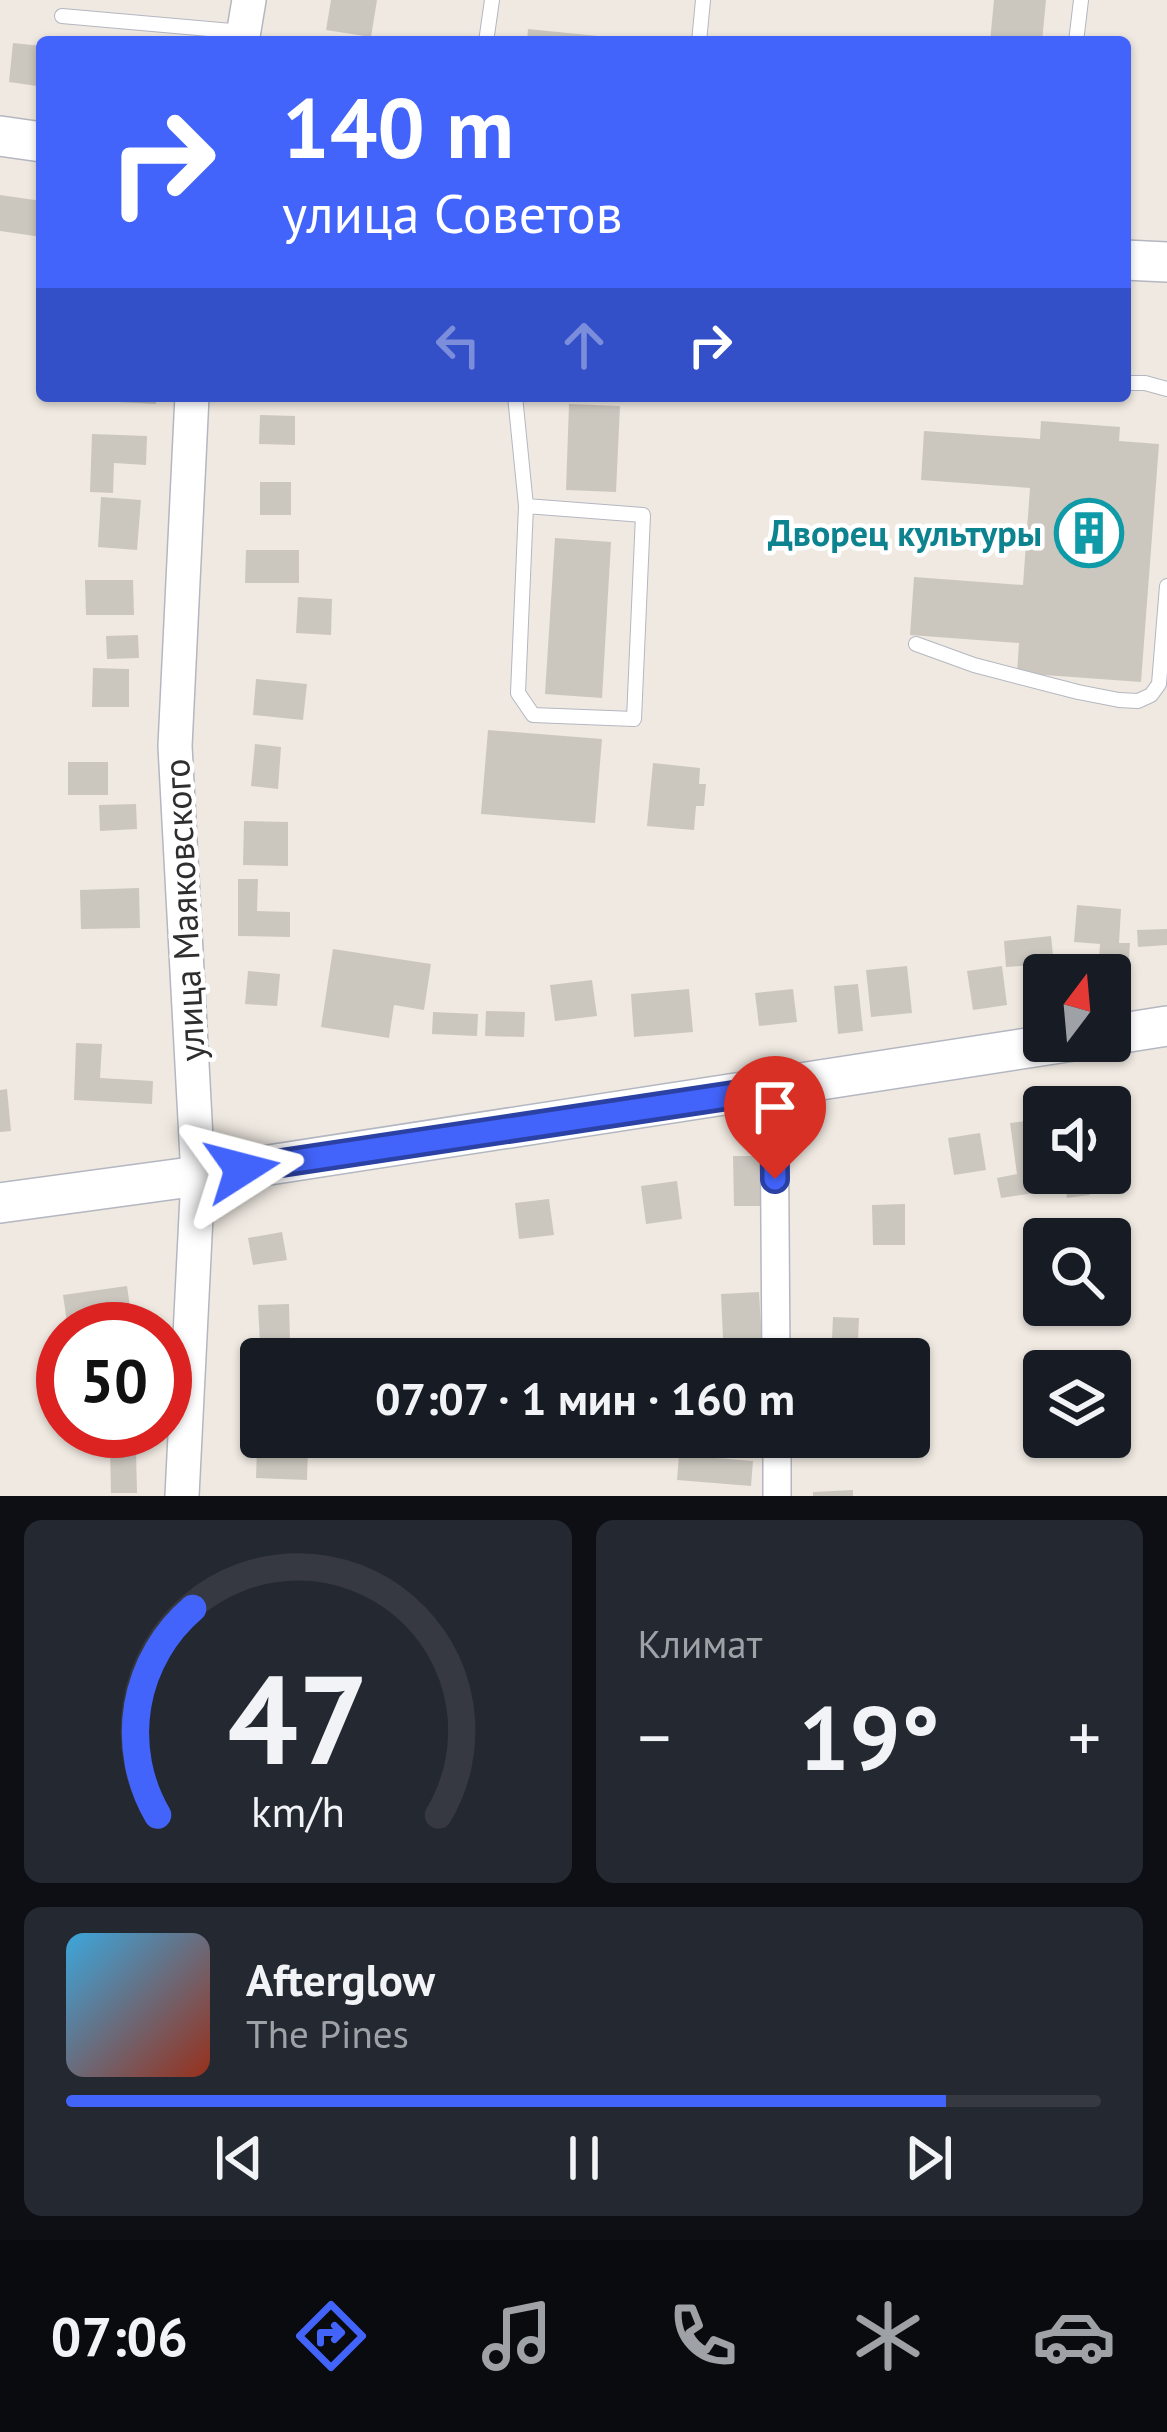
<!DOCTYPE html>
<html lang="ru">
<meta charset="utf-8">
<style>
body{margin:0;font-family:"PT Sans",sans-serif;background:#242831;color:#f1f3f6;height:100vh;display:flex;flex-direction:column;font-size:45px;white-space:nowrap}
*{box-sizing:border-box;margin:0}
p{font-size:39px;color:#9ea1a6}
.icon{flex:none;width:66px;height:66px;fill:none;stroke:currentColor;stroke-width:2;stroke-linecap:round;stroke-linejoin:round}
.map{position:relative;height:1496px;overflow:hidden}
.drawer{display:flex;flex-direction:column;gap:24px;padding:24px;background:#0d0f14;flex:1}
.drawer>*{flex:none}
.hud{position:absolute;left:36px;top:36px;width:1095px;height:366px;border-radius:12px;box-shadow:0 3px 9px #0004;background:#4264fb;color:#fff;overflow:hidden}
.needle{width:78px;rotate:16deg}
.buttons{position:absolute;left:1023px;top:954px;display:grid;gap:24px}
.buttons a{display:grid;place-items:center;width:108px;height:108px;border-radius:12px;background:#171b24;box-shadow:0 3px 9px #0004;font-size:60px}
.speed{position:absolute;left:36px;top:1302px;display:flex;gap:24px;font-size:60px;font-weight:700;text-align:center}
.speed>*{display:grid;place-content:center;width:156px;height:156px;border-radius:50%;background:#171b24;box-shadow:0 3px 9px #0004;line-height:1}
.speed .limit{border:18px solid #d22;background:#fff;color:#111}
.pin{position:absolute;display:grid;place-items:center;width:102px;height:102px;color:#fff;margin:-123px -51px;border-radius:50% 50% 50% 0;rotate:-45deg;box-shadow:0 0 12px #0007}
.pin .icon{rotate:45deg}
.me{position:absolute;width:132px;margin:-66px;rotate:81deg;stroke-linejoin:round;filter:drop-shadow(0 0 9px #0008)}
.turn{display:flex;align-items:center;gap:42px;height:252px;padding:0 48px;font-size:54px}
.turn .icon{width:156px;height:156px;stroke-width:2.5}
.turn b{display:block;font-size:84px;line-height:102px}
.lanes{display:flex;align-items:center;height:114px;padding:0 48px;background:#0003;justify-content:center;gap:60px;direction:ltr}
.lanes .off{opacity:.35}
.big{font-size:90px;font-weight:800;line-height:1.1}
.drawer .widget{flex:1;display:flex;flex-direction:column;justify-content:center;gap:18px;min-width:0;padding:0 42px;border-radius:18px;background:#242831}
.drawer .dial{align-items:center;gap:0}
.dial svg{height:312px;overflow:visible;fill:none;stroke:#363941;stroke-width:7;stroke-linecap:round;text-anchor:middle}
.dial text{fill:#f1f3f6;stroke:none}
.song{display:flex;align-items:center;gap:36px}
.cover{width:144px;height:144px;border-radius:18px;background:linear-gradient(135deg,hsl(200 70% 55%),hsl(10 70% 35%))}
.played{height:12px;border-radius:6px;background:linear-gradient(90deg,#4264fb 85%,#363941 85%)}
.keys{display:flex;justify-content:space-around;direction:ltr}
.heat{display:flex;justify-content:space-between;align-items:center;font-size:66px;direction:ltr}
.drawer .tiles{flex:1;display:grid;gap:24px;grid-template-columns:1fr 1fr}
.widget:last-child{grid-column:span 2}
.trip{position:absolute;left:240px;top:1338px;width:690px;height:120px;border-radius:12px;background:#171b24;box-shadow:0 3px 9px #0004;font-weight:800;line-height:120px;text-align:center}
.tabs{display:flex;height:192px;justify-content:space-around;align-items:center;background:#090b0e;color:#9ea1a6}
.tabs .icon{width:84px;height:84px}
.tabs .active{color:#4264fb}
.tabs b{font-size:54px;color:#f1f3f6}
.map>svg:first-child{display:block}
.building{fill:#cbc7bf}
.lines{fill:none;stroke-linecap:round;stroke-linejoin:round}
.service-casing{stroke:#b4b7c1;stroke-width:16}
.minor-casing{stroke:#b4b7c1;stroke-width:30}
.tertiary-casing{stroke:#b4b7c1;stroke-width:36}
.secondary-casing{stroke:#b4b7c1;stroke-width:42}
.service{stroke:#fff;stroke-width:14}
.minor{stroke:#fff;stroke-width:27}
.tertiary{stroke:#fff;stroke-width:33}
.secondary{stroke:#fff;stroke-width:39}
.route-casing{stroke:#2b41a3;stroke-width:30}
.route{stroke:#4264fb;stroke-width:21}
.labels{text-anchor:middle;stroke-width:9;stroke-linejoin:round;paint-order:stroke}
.culture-label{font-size:36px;font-weight:bold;fill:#0d838f;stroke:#fff;text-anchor:end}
.street-label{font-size:36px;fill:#2e2e2e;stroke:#fff}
</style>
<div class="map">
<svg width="1167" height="1496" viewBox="0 0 1167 1496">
<rect width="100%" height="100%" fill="#efe9e1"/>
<g class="building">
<polygon points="331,0 377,0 371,37 326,30"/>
<polygon points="994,0 1046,0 1042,42 990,42"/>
<polygon points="528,29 628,39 628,42 527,42"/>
<polygon points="13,43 42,46 37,86 9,82"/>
<polygon points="0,195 42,201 42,237 0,231"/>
<polygon points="119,396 156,396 156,404 118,402"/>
<polygon points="569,404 620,406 616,492 566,490"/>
<polygon points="260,415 295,416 295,445 259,444"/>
<polygon points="1041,421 1120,427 1119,441 1159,444 1141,682 1017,673 1019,643 910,635 914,577 1023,585 1030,488 921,480 924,431 1040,439"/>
<polygon points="92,434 147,436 146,465 114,463 113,493 90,492"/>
<rect x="260" y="482" width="31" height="33"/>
<polygon points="101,497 141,500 137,550 98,547"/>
<polygon points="555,538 611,542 602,698 545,694"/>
<polygon points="246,550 299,550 299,583 245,583"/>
<polygon points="85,580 133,580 134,615 86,615"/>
<polygon points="298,597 332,599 331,635 296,633"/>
<polygon points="138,635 139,658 107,659 106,636"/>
<polygon points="93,668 129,669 129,707 92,707"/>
<polygon points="256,679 307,684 303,720 253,715"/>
<polygon points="488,730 602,739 595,823 481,814"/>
<polygon points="255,744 281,747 278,789 251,786"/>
<rect x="68" y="762" width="40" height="33"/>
<polygon points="653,763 700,768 699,784 706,784 704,806 696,806 694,830 647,826"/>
<polygon points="136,804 137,829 100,831 99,805"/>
<polygon points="244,821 288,822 288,866 243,865"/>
<polygon points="238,879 258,879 257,911 290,912 290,937 238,936"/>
<polygon points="139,888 140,928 81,929 80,890"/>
<polygon points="1077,905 1121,909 1119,943 1130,943 1127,987 1110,986 1110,975 1098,975 1100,944 1074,942"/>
<polygon points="1167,929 1167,945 1138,947 1137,930"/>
<polygon points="1051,936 1055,975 1044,975 1044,995 1037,996 1034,965 1006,967 1004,941"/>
<polygon points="333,949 431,964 424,1010 394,1005 389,1038 321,1027"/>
<polygon points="907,966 912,1013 871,1017 866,970"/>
<polygon points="1002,966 1007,1005 973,1010 967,971"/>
<polygon points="248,971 280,974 277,1006 245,1004"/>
<polygon points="592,980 597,1016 555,1021 550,985"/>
<polygon points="858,984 863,1031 838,1034 834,986"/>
<polygon points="689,989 693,1032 634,1037 631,994"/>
<polygon points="793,989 797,1022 759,1026 755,993"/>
<polygon points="486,1011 525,1012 524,1037 485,1036"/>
<polygon points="433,1012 478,1014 477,1036 432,1034"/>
<polygon points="76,1043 102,1044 100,1078 153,1081 152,1104 74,1100"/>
<polygon points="7,1089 11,1131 0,1132 0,1090"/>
<polygon points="1042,1119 1044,1173 1050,1173 1053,1190 1001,1198 997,1178 1017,1174 1010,1123"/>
<polygon points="980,1133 986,1170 954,1175 948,1138"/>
<polygon points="733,1156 762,1156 763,1206 734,1206"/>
<polygon points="1063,1173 1086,1173 1090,1195 1067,1198"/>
<polygon points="677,1181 682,1219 646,1224 641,1186"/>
<polygon points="549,1199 554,1235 519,1239 515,1203"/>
<polygon points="905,1204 905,1245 873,1245 872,1205"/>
<polygon points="282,1232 287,1260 253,1265 248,1238"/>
<polygon points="127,1286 132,1321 68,1329 63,1295"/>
<polygon points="759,1292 763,1359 724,1359 721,1294"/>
<polygon points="289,1304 290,1342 260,1344 258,1305"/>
<polygon points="833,1317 859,1318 858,1340 832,1339"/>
<polygon points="328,1346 329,1359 259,1359 259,1348"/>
<polygon points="289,1437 331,1437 330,1442 289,1441"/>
<polygon points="257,1447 308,1449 307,1480 256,1478"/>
<polygon points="110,1450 136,1450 137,1493 111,1493"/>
<polygon points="679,1455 753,1461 751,1486 677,1480"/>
<polygon points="853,1490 853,1496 813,1496 813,1492"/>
</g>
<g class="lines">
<g class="service-casing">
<g id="service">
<polyline points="62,16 243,32"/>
<polyline points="486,42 492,0"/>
<polyline points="699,42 703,0"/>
<polyline points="1076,42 1081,0"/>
<polyline points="1125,383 1145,383 1167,389"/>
<polyline points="515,396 526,506 518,693 533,715 634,719 643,515 526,506"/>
<polyline points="916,644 974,665 1078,692 1119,700 1138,701 1151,695 1159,684 1167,586"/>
</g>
</g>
<g class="minor-casing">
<g id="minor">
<polyline points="774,1089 776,1359"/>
<polyline points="777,1437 777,1496"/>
</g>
</g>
<g class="tertiary-casing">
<g id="tertiary">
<polyline points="242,42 249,0"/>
<polyline points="182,1496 198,1176 175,746 192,396"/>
</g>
</g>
<g class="secondary-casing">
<g id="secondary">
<polyline points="0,136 42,142"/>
<polyline points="1125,260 1167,262"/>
<polyline points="1110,1035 1167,1026"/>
<polyline points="0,1203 198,1176 1073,1041"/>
</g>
</g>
<use href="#service" class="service"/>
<use href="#minor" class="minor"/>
<use href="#tertiary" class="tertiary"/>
<use href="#secondary" class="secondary"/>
</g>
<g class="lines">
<g class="route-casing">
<polyline id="route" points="242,1169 774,1089 775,1179"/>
</g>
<use href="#route" class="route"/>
</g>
<defs>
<g id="building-ring" transform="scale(3.45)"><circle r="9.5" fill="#fff" stroke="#0f9aa8" stroke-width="1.5"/><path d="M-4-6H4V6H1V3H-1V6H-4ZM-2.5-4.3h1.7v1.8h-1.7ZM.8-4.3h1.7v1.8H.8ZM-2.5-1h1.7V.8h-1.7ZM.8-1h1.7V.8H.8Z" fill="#0f9aa8"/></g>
</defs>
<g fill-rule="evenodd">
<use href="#building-ring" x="1089" y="533"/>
</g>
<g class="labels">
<g class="culture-label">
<text x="1042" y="546">Дворец культуры</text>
</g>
<g class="street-label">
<text transform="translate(184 910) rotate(-93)" y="13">улица Маяковского</text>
</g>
</g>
</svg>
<div class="buttons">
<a><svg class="needle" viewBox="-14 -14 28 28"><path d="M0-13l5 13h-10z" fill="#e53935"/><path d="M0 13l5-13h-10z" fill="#9ea1a6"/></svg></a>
<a><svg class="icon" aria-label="sound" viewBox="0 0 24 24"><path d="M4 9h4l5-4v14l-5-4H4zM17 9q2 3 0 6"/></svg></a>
<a><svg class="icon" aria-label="search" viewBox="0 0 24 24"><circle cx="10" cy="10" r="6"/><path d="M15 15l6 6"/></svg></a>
<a><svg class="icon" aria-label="layers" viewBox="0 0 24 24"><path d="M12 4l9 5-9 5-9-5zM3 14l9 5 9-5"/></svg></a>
</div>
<div class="speed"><div class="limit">50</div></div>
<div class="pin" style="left:775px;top:1179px;background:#d93025"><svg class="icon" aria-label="arrive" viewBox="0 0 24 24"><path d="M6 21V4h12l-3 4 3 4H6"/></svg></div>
<svg class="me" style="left:242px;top:1169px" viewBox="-20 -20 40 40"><path d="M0-17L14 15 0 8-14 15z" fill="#4264fb" stroke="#fff" stroke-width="4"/></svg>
<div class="trip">07:07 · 1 мин · 160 m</div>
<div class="hud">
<div class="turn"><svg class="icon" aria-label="right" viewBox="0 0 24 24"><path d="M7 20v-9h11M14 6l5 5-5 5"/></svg><div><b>140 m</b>улица Советов</div></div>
<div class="lanes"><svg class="icon off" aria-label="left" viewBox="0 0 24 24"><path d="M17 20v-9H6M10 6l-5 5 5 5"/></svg><svg class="icon off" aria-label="ahead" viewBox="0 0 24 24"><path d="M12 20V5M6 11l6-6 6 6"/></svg><svg class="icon" aria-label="right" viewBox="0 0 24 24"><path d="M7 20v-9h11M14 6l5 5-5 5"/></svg></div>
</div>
</div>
<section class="drawer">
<div class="tiles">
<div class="widget dial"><svg viewBox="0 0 100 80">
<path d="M14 69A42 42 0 1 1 86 69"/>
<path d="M14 69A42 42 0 0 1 23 16" stroke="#4264fb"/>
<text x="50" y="56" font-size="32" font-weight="700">47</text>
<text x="50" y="72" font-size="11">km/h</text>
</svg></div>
<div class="widget"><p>Климат</p>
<div class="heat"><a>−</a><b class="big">19°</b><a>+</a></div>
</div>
<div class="widget">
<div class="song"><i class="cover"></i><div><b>Afterglow</b><p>The Pines</p></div></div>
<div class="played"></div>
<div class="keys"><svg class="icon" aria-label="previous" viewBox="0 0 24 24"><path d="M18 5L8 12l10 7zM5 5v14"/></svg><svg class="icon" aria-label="pause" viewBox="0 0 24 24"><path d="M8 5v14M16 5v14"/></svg><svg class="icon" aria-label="next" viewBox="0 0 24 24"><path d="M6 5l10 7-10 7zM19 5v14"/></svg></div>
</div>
</div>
</section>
<nav class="tabs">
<b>07:06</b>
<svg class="icon active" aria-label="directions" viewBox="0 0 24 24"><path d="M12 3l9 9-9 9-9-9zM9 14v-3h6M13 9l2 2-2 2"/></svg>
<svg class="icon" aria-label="music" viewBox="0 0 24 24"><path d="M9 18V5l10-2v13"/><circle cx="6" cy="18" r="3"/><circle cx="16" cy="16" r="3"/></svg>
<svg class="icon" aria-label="phone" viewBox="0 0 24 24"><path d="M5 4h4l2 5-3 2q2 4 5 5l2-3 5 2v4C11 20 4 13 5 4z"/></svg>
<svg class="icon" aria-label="climate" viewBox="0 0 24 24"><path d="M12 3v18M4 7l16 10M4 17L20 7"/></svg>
<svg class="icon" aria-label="car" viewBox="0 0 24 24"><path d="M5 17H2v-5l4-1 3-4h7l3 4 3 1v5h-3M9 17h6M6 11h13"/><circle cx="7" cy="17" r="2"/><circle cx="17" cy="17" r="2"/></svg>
</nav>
